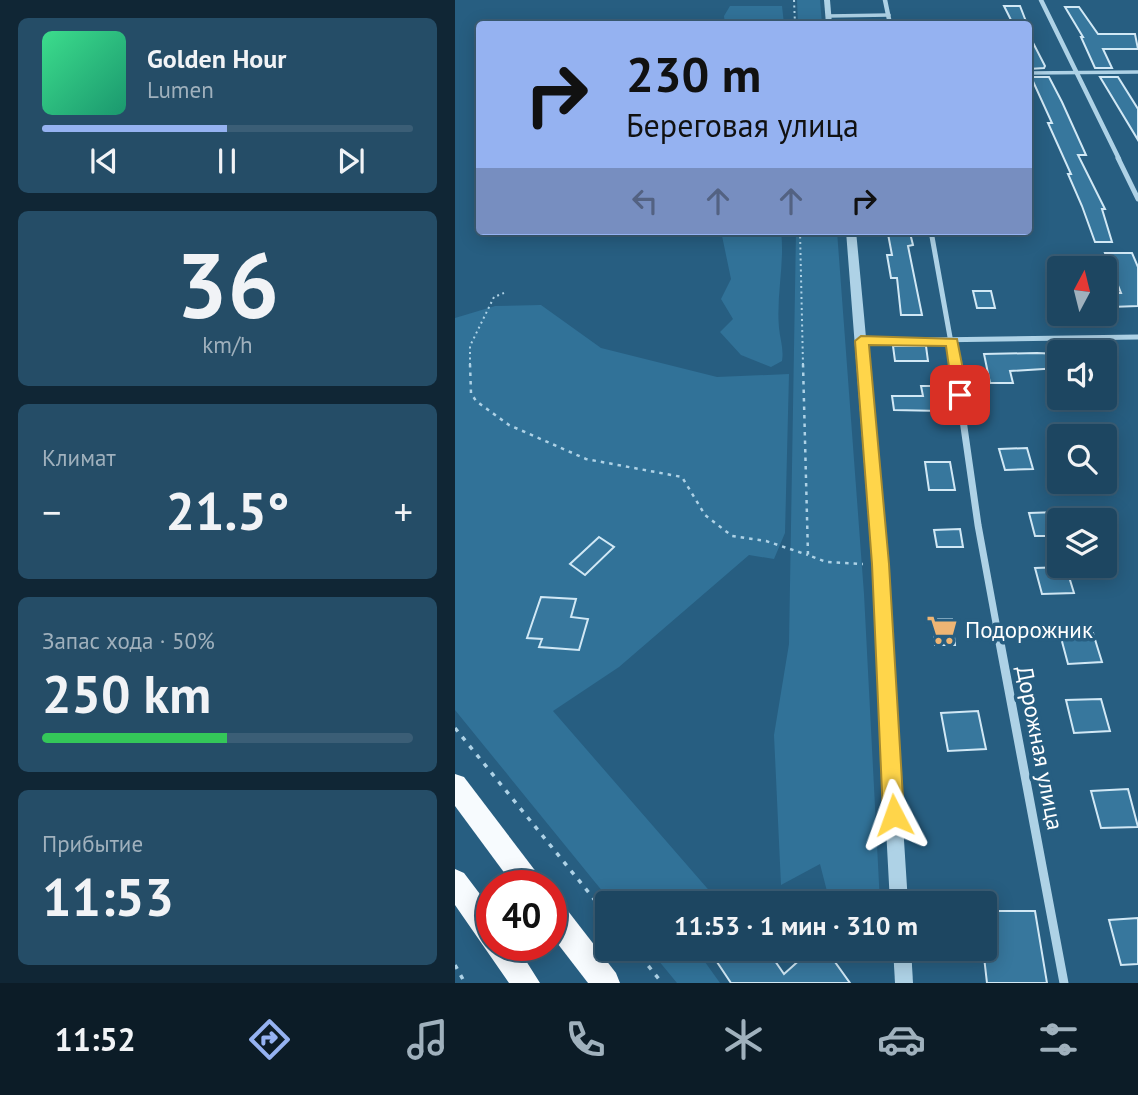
<!DOCTYPE html>
<html lang="ru">
<meta charset="utf-8">
<style>
body{margin:0;font-family:"PT Sans",sans-serif;background:#254d67;color:#f1f3f6;height:100vh;display:flex;flex-direction:column;font-size:26px;white-space:nowrap}
*{box-sizing:border-box;margin:0}
p{font-size:23px;color:#a0b1bd}
.icon{flex:none;width:38px;height:38px;fill:none;stroke:currentColor;stroke-width:2;stroke-linecap:round;stroke-linejoin:round}
.map{position:relative;flex:1;overflow:hidden}
.details{display:flex;flex-direction:column;gap:18px;padding:18px;background:#102635;width:455px}
.details>*{flex:none}
.guide{position:absolute;left:21px;top:21px;width:556px;height:214px;border-radius:7px;box-shadow:0 4px 18px #0003,0 0 0 2px #3b5e76;background:#95b2f1;color:#111;overflow:hidden}
.needle{width:46px;rotate:7deg}
.tools{position:absolute;left:592px;top:256px;display:grid;gap:14px}
.tools a{display:grid;place-items:center;width:70px;height:70px;border-radius:7px;background:#1d4661;box-shadow:0 4px 18px #0003,0 0 0 2px #3b5e76;font-size:35px}
.speed{position:absolute;left:21px;top:870px;display:flex;gap:14px;font-size:35px;font-weight:700;text-align:center}
.speed>*{display:grid;place-content:center;width:91px;height:91px;border-radius:50%;background:#1d4661;box-shadow:0 4px 18px #0003,0 0 0 2px #3b5e76;line-height:1}
.speed .limit{border:10px solid #d22;background:#fff;color:#111}
.pin{position:absolute;display:grid;place-items:center;width:60px;height:60px;color:#fff;margin:-30px;border-radius:14px;box-shadow:0 4px 10px #0006}
.me{position:absolute;width:77px;margin:-38px;rotate:356deg;stroke-linejoin:round;filter:drop-shadow(0 0 5px #0008)}
.turn{display:flex;align-items:center;gap:24px;height:147px;padding:0 35px;font-size:32px}
.turn .icon{width:91px;height:91px;stroke-width:2.5}
.turn b{display:block;font-size:49px;line-height:60px}
.lanes{display:flex;align-items:center;height:66px;padding:0 35px;background:#0003;justify-content:center;gap:35px;direction:ltr}
.lanes .off{opacity:.35}
.big{font-size:52px;font-weight:700;line-height:1.1}
.details .tile{flex:1;display:flex;flex-direction:column;justify-content:center;gap:10px;min-width:0;padding:0 24px;border-radius:10px;background:#254d67}
.details .dial{align-items:center;gap:0}
.dial b{font-size:91px;line-height:1}
.song{display:flex;align-items:center;gap:21px}
.cover{width:84px;height:84px;border-radius:10px;background:linear-gradient(135deg,hsl(150 70% 55%),hsl(160 70% 35%))}
.played{height:7px;border-radius:4px;background:linear-gradient(90deg,#95b2f1 50%,#3b5e76 50%)}
.keys{display:flex;justify-content:space-around;direction:ltr}
.heat{display:flex;justify-content:space-between;align-items:center;font-size:38px;direction:ltr}
.charge{height:10px;border-radius:5px;background:linear-gradient(90deg,#34c759 50%,#3b5e76 0)}
.trip{position:absolute;left:140px;top:891px;width:402px;height:70px;border-radius:7px;background:#1d4661;box-shadow:0 4px 18px #0003,0 0 0 2px #3b5e76;font-weight:700;line-height:70px;text-align:center}
.tabs{display:flex;height:112px;justify-content:space-around;align-items:center;background:#0c1c27;color:#a0b1bd}
.tabs .icon{width:49px;height:49px}
.tabs .selected{color:#95b2f1}
.tabs b{font-size:32px;color:#f1f3f6}
main{display:flex;flex:1;min-height:0}
.map>svg:first-child{display:block}
.green{fill:#317298}
.building{fill:#37779d;stroke:#d1e8f5;stroke-width:2}
.lines{fill:none;stroke-linecap:round;stroke-linejoin:round}
.path-far2{stroke:#aed2e6;stroke-width:2;stroke-dasharray:2 3.5;stroke-linecap:butt}
.path-far1{stroke:#aed2e6;stroke-width:2.5;stroke-dasharray:3.5 5;stroke-linecap:butt}
.path{stroke:#aed2e6;stroke-width:3.5;stroke-dasharray:4.5 7;stroke-linecap:butt}
.service{stroke:#aed2e6;stroke-width:3.5}
.minor-far3{stroke:#aed2e6;stroke-width:4.5}
.minor-far2{stroke:#aed2e6;stroke-width:5}
.minor-far1{stroke:#aed2e6;stroke-width:7}
.minor{stroke:#aed2e6;stroke-width:9}
.tertiary{fill:#aed2e6;fill-rule:evenodd}
.trunk{fill:#f7fbfe;fill-rule:evenodd}
.route{fill:#ffd54a;stroke:#a68a30;stroke-width:2}
.labels{text-anchor:middle;stroke-width:7;stroke-linejoin:round;paint-order:stroke}
.poi-label{font-size:23px;fill:#fff;stroke:#275e81;text-anchor:start}
.street-label{font-size:23px;fill:#fff;stroke:#275e81}
</style>
<main>
<section class="details">
<div class="tile">
<div class="song"><i class="cover"></i><div><b>Golden Hour</b><p>Lumen</p></div></div>
<div class="played"></div>
<div class="keys"><svg class="icon" aria-label="previous" viewBox="0 0 24 24"><path d="M18 5L8 12l10 7zM5 5v14"/></svg><svg class="icon" aria-label="pause" viewBox="0 0 24 24"><path d="M8 5v14M16 5v14"/></svg><svg class="icon" aria-label="next" viewBox="0 0 24 24"><path d="M6 5l10 7-10 7zM19 5v14"/></svg></div>
</div>
<div class="tile dial"><b>36</b><p>km/h</p></div>
<div class="tile"><p>Климат</p>
<div class="heat"><a>−</a><b class="big">21.5°</b><a>+</a></div>
</div>
<div class="tile"><p>Запас хода · 50%</p><b class="big">250 km</b><div class="charge"></div></div>
<div class="tile"><p>Прибытие</p><b class="big">11:53</b></div>
</section>
<div class="map">
<svg width="683" height="983" viewBox="0 0 683 983">
<rect width="100%" height="100%" fill="#275e81"/>
<g class="green">
<polygon points="342,0 365,0 367,24 343,24"/>
<polygon points="275,6 327,6 329,24 270,24 269,16"/>
<path d="M266,231H326C330,263 321,295 324,328C325,339 329,349 327,361L316,367L286,355L265,332L278,319L266,299L276,279Z"/>
<polygon points="341,231 382,231 409,594 425,903 375,903 365,864 326,885 319,735 334,644"/>
<polygon points="86,305 146,348 262,377 334,374 330,533 319,559 294,555 164,667 98,711 265,903 157,903 0,710 0,318 40,306"/>
<polygon points="194,949 252,949 245,955 265,983 222,983"/>
</g>
<g class="building">
<polygon points="549,6 565,6 572,24 558,24"/>
<polygon points="610,7 624,7 643,34 680,34 683,49 648,49 657,68 640,68 626,37 628,37"/>
<polygon points="574,35 590,66 589,68 574,69"/>
<polygon points="576,77 594,77 607,102 631,155 623,155 650,209 647,209 657,242 640,242 627,206 613,174 616,174 593,123 597,123"/>
<polygon points="645,77 663,77 683,109 683,140"/>
<polygon points="455,233 458,245 453,246 467,315 446,315 442,278 436,278 432,255 437,255 433,234"/>
<polygon points="650,253 677,253 683,267 683,306 656,307 650,293 666,293"/>
<polygon points="518,291 536,291 540,308 522,308"/>
<polygon points="438,346 471,346 473,361 440,361"/>
<polygon points="582,353 604,354 604,368 555,371 558,383 535,383 529,354"/>
<polygon points="466,386 483,386 487,411 439,410 437,396 468,396"/>
<polygon points="572,448 578,469 550,470 544,449"/>
<polygon points="470,462 495,462 500,490 474,490"/>
<polygon points="604,512 604,536 580,536 574,513"/>
<polygon points="505,529 508,547 482,547 479,530"/>
<polygon points="144,537 159,547 130,575 115,564"/>
<polygon points="611,567 619,593 587,594 580,568"/>
<polygon points="86,597 121,599 116,617 133,619 124,650 84,647 87,639 72,638"/>
<polygon points="478,619 497,619 500,645 480,645"/>
<polygon points="638,633 647,662 613,664 605,634"/>
<polygon points="646,699 655,731 619,733 611,700"/>
<polygon points="523,711 531,749 493,751 486,713"/>
<polygon points="673,789 683,827 646,828 636,791"/>
<polygon points="530,911 580,911 592,983 532,983 528,948 530,948"/>
<polygon points="683,918 683,964 666,965 654,920"/>
<polygon points="267,948 311,948 329,974 358,948 370,948 395,983 276,983 258,956"/>
</g>
<g class="lines">
<g class="path-far2">
<polyline points="339,0 340,24"/>
<polyline points="345,231 348,365"/>
<polyline points="15,365 15,346 39,297 49,293"/>
</g>
<g class="path-far1">
<polyline points="15,364 16,393 21,401 54,425 131,459 227,477 250,515 277,536 311,541 353,555"/>
<polyline points="348,364 353,555 371,562 408,564"/>
</g>
<g class="path">
<polyline points="0,728 152,915"/>
<polyline points="458,826 459,843"/>
<polyline points="179,948 207,983"/>
<polyline points="0,965 10,983"/>
</g>
<g class="service">
<polyline points="374,16 434,15"/>
<polyline points="574,73 683,72"/>
</g>
<g class="minor-far3">
<polyline points="430,0 435,24"/>
<polyline points="586,0 664,159"/>
</g>
<g class="minor-far2">
<polyline points="663,158 683,199"/>
<polyline points="476,231 500,365"/>
<polyline points="406,341 683,337"/>
</g>
<polyline class="minor-far1" points="500,364 523,525 543,634"/>
<polyline class="minor" points="543,632 609,983"/>
<g class="tertiary">
<polygon points="369,0 375,0 377,24 371,24"/>
<path d="M391,231H401C423,455 439,679 453,903H435L417,567Z"/>
<polygon points="438,948 456,948 458,983 440,983"/>
</g>
<g class="trunk">
<polygon points="0,774 9,777 85,877 89,886 59,886 0,806"/>
<polygon points="0,869 9,873 37,910 37,945 61,945 85,983 54,983 0,905"/>
<polygon points="96,898 106,902 161,973 165,983 133,983 96,935"/>
</g>
</g>
<polygon class="route" points="406,336 502,339 513,395 505,400 498,395 491,346 414,345 434,564 449,815 446,823 439,826 431,823 428,815 417,564 400,341"/>
<defs>
<g id="supermarket-bare" transform="scale(2.415)"><path d="M-6-5.5h2.5l.6 2H6L4.5 2H-2.5L-4.4-4H-6ZM-1.5 3.2a1.3 1.3 0 1 0 .1 0ZM3 3.2a1.3 1.3 0 1 0 .1 0Z" fill="#eeb574" stroke="#275e81" stroke-width="2.5" paint-order="stroke"/></g>
</defs>
<g fill-rule="evenodd">
<use href="#supermarket-bare" x="487" y="630"/>
</g>
<g class="labels">
<g class="poi-label">
<text x="510" y="638">Подорожник</text>
</g>
<g class="street-label">
<text transform="translate(585 748) rotate(79)" y="8">Дорожная улица</text>
</g>
</g>
</svg>
<div class="tools">
<a><svg class="needle" viewBox="-14 -14 28 28"><path d="M0-13l5 13h-10z" fill="#e53935"/><path d="M0 13l5-13h-10z" fill="#a0b1bd"/></svg></a>
<a><svg class="icon" aria-label="sound" viewBox="0 0 24 24"><path d="M4 9h4l5-4v14l-5-4H4zM17 9q2 3 0 6"/></svg></a>
<a><svg class="icon" aria-label="search" viewBox="0 0 24 24"><circle cx="10" cy="10" r="6"/><path d="M15 15l6 6"/></svg></a>
<a><svg class="icon" aria-label="layers" viewBox="0 0 24 24"><path d="M12 4l9 5-9 5-9-5zM3 14l9 5 9-5"/></svg></a>
</div>
<div class="speed"><div class="limit">40</div></div>
<div class="pin" style="left:505px;top:395px;background:#d93025"><svg class="icon" aria-label="arrive" viewBox="0 0 24 24"><path d="M6 21V4h12l-3 4 3 4H6"/></svg></div>
<svg class="me" style="left:439px;top:815px" viewBox="-20 -20 40 40"><path d="M0-17L14 15 0 8-14 15z" fill="#ffd54a" stroke="#fff" stroke-width="4"/></svg>
<div class="trip">11:53 · 1 мин · 310 m</div>
<div class="guide">
<div class="turn"><svg class="icon" aria-label="right" viewBox="0 0 24 24"><path d="M7 20v-9h11M14 6l5 5-5 5"/></svg><div><b>230 m</b>Береговая улица</div></div>
<div class="lanes"><svg class="icon off" aria-label="left" viewBox="0 0 24 24"><path d="M17 20v-9H6M10 6l-5 5 5 5"/></svg><svg class="icon off" aria-label="ahead" viewBox="0 0 24 24"><path d="M12 20V5M6 11l6-6 6 6"/></svg><svg class="icon off" aria-label="ahead" viewBox="0 0 24 24"><path d="M12 20V5M6 11l6-6 6 6"/></svg><svg class="icon" aria-label="right" viewBox="0 0 24 24"><path d="M7 20v-9h11M14 6l5 5-5 5"/></svg></div>
</div>
</div>
</main>
<nav class="tabs">
<b>11:52</b>
<svg class="icon selected" aria-label="directions" viewBox="0 0 24 24"><path d="M12 3l9 9-9 9-9-9zM9 14v-3h6M13 9l2 2-2 2"/></svg>
<svg class="icon" aria-label="music" viewBox="0 0 24 24"><path d="M9 18V5l10-2v13"/><circle cx="6" cy="18" r="3"/><circle cx="16" cy="16" r="3"/></svg>
<svg class="icon" aria-label="phone" viewBox="0 0 24 24"><path d="M5 4h4l2 5-3 2q2 4 5 5l2-3 5 2v4C11 20 4 13 5 4z"/></svg>
<svg class="icon" aria-label="climate" viewBox="0 0 24 24"><path d="M12 3v18M4 7l16 10M4 17L20 7"/></svg>
<svg class="icon" aria-label="car" viewBox="0 0 24 24"><path d="M5 17H2v-5l4-1 3-4h7l3 4 3 1v5h-3M9 17h6M6 11h13"/><circle cx="7" cy="17" r="2"/><circle cx="17" cy="17" r="2"/></svg>
<svg class="icon" aria-label="filters" viewBox="0 0 24 24"><path d="M4 7h16M4 17h16"/><circle cx="9" cy="7" r="2"/><circle cx="15" cy="17" r="2"/></svg>
</nav>
